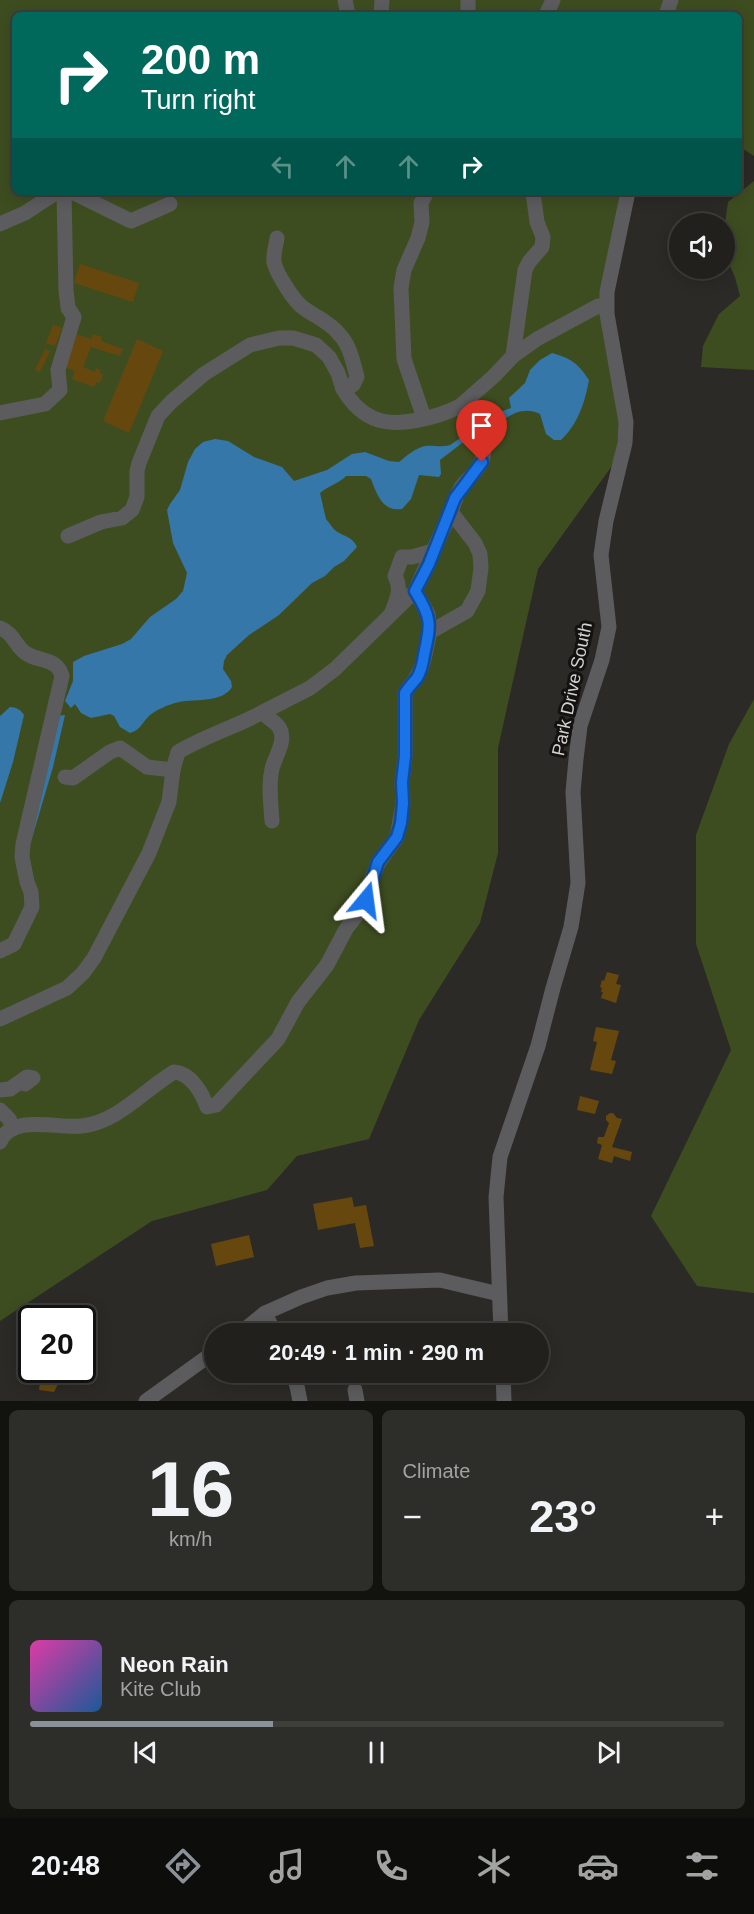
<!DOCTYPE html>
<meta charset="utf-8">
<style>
body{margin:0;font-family:Arial,sans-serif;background:#2d2d29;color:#f1f3f6;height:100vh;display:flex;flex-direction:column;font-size:22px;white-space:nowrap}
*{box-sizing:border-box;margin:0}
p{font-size:20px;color:#a2a3a3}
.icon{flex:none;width:33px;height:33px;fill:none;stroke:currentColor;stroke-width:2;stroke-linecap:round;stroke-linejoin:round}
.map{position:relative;height:1401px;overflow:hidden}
.drawer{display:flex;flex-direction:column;gap:9px;padding:9px;background:#12120f;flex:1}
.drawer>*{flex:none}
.hud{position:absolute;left:12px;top:12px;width:730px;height:183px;border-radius:9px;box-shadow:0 3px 15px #0003,0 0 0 2px #3e3e3b;background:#00695c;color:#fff;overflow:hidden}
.controls{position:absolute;left:669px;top:213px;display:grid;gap:12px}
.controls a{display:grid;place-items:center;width:66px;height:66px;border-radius:50%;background:#21201c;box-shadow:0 3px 15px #0003,0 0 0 2px #3e3e3b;font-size:30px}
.speed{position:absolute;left:18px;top:1305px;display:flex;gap:12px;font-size:30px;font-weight:700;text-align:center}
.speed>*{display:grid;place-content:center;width:78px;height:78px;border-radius:50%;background:#21201c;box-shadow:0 3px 15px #0003,0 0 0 2px #3e3e3b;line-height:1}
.speed .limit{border:3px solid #111;border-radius:9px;background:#fff;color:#111}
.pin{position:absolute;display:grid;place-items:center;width:51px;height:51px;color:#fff;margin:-62px -26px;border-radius:50% 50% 50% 0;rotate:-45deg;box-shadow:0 0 6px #0007}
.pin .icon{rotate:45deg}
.me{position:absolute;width:66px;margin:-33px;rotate:16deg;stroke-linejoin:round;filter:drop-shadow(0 0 4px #0008)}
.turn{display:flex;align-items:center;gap:21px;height:126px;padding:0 30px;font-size:27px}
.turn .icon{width:78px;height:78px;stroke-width:2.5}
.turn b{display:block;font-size:42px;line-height:51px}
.lanes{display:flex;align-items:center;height:57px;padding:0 30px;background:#0003;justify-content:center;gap:30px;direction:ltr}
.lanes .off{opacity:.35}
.big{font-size:45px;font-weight:600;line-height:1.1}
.drawer .card{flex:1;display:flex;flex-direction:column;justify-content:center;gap:9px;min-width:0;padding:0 21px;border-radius:9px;background:#2d2d29}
.drawer .dial{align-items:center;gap:0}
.dial b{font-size:78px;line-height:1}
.song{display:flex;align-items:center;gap:18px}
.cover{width:72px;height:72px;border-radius:9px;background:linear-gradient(135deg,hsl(320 70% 55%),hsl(210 70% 35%))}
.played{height:6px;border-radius:3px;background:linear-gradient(90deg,#8c9099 35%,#3e3e3b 35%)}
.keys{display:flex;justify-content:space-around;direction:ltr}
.heat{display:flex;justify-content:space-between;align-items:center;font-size:33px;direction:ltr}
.drawer .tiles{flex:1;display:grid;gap:9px;grid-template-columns:1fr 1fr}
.card:last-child{grid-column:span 2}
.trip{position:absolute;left:204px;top:1323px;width:345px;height:60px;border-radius:30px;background:#21201c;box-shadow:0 3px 15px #0003,0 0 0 2px #3e3e3b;font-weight:600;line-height:60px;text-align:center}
.tab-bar{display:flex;height:96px;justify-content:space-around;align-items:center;background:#0d0d0b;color:#a2a3a3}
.tab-bar .icon{width:42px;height:42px}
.tab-bar .current{color:#8c9099}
.tab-bar b{font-size:27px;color:#f1f3f6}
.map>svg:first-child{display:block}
.green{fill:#3e4d20}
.water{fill:#3577a8}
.building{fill:#66480f}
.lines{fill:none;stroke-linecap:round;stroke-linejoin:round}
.minor{stroke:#5c5c5e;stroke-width:15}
.route-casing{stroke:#114b97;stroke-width:15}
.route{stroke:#1a73e8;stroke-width:10}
.labels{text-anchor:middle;stroke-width:6;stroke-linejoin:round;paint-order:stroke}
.street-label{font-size:18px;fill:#d4d2d0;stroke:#141211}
</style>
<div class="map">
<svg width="754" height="1401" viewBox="0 0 754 1401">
<rect width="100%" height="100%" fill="#2c2a26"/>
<g class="green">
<polygon points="0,0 666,0 661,15 15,15 15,192 625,192 601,297 621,420 614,463 538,569 498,748 498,853 480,923 419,1020 369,1139 297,1156 267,1190 152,1221 0,1321"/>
<polygon points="677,0 754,0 754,156 740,147 740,15 674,15"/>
<polygon points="754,181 754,370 701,367 703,346 719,314 740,296 735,277 725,255 725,224 728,202"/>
<polygon points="754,699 754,1293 697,1286 651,1216 731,1050 696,944 696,835 729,744"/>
</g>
<g class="water">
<path d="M552,353C570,358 578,363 589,380C585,402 578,424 561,440H554L546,434L540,414C531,410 525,410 515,413L466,440L440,460L441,474L439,477L419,475L411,499L402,509C383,512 377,495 371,479L366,476H346C341,482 328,486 320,493L326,519C330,523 332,528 336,531C345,537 353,537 357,547L344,561L334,567L325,576L312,583L279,615L249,635L227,655L224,661L223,669L231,681L232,687C222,704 192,698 175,703C168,705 156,710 150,715C141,723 142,729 130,733L120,727L114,716L110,714L91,718L81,713L75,704L71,708L65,701L73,681V662L84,656L122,644L131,639L150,617L176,599L183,591L187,573L173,543L167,510L170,504L180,490L188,462L195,449L203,442L215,439L228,441L254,457L282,467L294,481L327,470L352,454L365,452L389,461L399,462C406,456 416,448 425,446C434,445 439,448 450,445L500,412L511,408L509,398L525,383L530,370L540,360Z"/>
<path d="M10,707C16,707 21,710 24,715L13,762L0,803V716Z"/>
<polygon points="65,715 53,767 32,838 30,839 57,716"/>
</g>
<g class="building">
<polygon points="80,264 139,283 133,302 74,283"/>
<polygon points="53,325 62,328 55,346 46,343"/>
<polygon points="77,334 91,339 93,334 102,337 101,341 123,349 120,356 91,347 83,367 95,372 96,368 100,370 100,373 103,374 100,383 96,382 94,387 72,379 75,371 65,367"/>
<polygon points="137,339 163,351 129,433 103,421"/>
<polygon points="45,349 50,351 40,372 35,370"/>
<polygon points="607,972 619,975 616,984 621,985 616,1003 601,998 603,992 601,992 602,988 600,987 602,980 604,981"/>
<polygon points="596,1027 619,1031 611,1060 616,1061 612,1074 590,1070 597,1042 593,1041"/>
<polygon points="580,1096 599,1101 595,1114 577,1110"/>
<polygon points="610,1113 613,1113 617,1118 622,1119 612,1147 632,1152 630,1161 614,1156 612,1163 598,1159 602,1145 597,1143 598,1137 604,1137 609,1123 606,1120 606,1116"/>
<polygon points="352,1197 354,1207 366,1205 374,1246 360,1248 355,1223 318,1230 313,1204"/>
<polygon points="249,1235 254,1257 216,1266 211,1244"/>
<polygon points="82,1333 87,1333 85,1373 71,1372 60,1380 54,1392 39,1390 41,1374 18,1364 19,1352 32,1353 32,1370 82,1370"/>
</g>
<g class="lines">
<g class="minor">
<polyline points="345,0 348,15"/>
<polyline points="381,15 382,0"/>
<polyline points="468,15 468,0"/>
<polyline points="546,15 553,0"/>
<polyline points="666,15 671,0"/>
<polyline points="72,192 131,221 170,204"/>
<polyline points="0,224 25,213 57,192"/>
<polyline points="513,356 525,270 529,262 542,247 543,237 537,222 533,192"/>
<polyline points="460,406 494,376 513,356 537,339 598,306"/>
<polyline points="0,413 45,404 60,390 58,370 74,317 68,308 66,290 64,192"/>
<polyline points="424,418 404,359 401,288 404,270 418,238 422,222 421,203 427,192"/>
<polyline points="68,536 101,522 122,518 132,510 137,497 137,471 139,463 158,416 171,402 204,374 250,345 279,338 293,338 316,345 329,357 338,373 343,389"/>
<polyline points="415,591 433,551"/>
<path d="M392,612C397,599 402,589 395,576L402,557H412L433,551L451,512"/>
<path d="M0,628C15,634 15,647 27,654C40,662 57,658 62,676L23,844L22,857L27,882L31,892L32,907L14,944L0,951"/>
<polyline points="263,712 310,688 335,669 415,591 428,614 430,632"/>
<path d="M173,770L178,752C205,736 235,727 263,712C267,719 276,721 280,729C286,742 275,756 272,769C268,786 271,804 272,821"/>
<polyline points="0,1019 67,988 83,973 94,958 149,853 169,802 173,770 147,767 120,748 110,752 73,778 65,777"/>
<polyline points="0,1090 10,1089 27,1077 33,1078 25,1084"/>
<polyline points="0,1110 9,1119 13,1127"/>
<path d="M0,1142C12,1113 57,1129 82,1126C118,1122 144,1090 174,1072C191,1073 202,1093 207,1107L216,1105L278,1039L298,1002L327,965L346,929L360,911L366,900L373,875L379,862L397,837L403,803L402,782L405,756V693C409,686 414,682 417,676C425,664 426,646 430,632L467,611L478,591L481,568L480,554L475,543L451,512C454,503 457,494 462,486C472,474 487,464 483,446C480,432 467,418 460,406C439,417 396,429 373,418C360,412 350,401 343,389L353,385L357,377C353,362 350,345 339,334C329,321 313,316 301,306C293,299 276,273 274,262C273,254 276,246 277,238"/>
<polyline points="265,1313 275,1334"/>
<polyline points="239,1334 265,1313 301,1297 327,1288 356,1283 440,1280 499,1294"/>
<polyline points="501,1334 496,1197 500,1157 538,1046 553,988 571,927 578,883 573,792 576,759 580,726 602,660 609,627 601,555 606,521 625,443 626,422 607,314 607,292 628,192"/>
<polyline points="292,1372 297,1386 300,1401"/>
<polyline points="503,1372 504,1401"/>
<polyline points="355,1390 357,1401"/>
<polyline points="146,1401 214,1352"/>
</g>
</g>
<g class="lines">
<g class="route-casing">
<path id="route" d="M366,900L378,862L397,837L401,823L403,803L402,782L405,756V693C409,686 413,683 417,678C421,671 423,662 424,655C431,624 432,618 415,591L429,564L455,498L482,462"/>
</g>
<use href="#route" class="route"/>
</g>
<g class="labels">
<g class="street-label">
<text transform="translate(572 689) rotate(-78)" y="6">Park Drive South</text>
</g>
</g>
</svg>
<div class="controls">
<a><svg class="icon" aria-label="sound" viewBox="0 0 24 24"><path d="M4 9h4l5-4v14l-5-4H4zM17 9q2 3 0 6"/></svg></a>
</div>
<div class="speed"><div class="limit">20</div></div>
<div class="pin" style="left:482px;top:462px;background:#d93025"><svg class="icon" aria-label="arrive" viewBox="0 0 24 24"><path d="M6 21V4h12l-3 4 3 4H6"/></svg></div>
<svg class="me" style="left:366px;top:900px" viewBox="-20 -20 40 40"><path d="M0-17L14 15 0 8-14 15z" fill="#1a73e8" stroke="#fff" stroke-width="4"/></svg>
<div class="trip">20:49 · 1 min · 290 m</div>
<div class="hud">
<div class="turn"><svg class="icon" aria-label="right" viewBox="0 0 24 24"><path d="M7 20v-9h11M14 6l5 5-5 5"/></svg><div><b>200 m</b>Turn right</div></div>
<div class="lanes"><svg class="icon off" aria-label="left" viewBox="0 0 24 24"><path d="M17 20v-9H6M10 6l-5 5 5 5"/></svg><svg class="icon off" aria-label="ahead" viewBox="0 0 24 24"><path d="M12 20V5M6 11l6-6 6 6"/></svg><svg class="icon off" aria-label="ahead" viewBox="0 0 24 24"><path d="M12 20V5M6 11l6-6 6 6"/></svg><svg class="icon" aria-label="right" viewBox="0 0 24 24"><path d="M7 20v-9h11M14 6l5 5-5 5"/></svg></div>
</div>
</div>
<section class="drawer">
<div class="tiles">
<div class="card dial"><b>16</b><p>km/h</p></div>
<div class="card"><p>Climate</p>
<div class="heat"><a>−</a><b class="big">23°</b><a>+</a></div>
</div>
<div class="card">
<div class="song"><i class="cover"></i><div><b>Neon Rain</b><p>Kite Club</p></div></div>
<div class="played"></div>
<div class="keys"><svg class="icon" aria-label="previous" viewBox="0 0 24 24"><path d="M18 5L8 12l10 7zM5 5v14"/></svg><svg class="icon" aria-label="pause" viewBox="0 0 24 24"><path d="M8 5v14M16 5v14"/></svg><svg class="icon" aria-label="next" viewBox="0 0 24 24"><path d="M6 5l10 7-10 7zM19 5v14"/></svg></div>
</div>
</div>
</section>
<nav class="tab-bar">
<b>20:48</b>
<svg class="icon current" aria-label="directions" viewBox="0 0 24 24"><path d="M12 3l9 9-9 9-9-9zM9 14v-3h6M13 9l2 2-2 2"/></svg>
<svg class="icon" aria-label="music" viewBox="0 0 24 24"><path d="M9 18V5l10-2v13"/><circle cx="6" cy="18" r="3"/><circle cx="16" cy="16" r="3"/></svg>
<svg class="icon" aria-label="phone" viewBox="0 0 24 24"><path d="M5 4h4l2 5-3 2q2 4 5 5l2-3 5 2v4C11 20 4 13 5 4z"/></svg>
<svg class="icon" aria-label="climate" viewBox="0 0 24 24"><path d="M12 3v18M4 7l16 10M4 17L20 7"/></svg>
<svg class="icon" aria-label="car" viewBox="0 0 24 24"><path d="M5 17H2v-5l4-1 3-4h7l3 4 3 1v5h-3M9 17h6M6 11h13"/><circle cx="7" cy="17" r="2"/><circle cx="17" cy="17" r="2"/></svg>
<svg class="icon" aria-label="filters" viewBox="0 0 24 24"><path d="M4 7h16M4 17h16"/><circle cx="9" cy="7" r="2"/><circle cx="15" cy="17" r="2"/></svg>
</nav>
